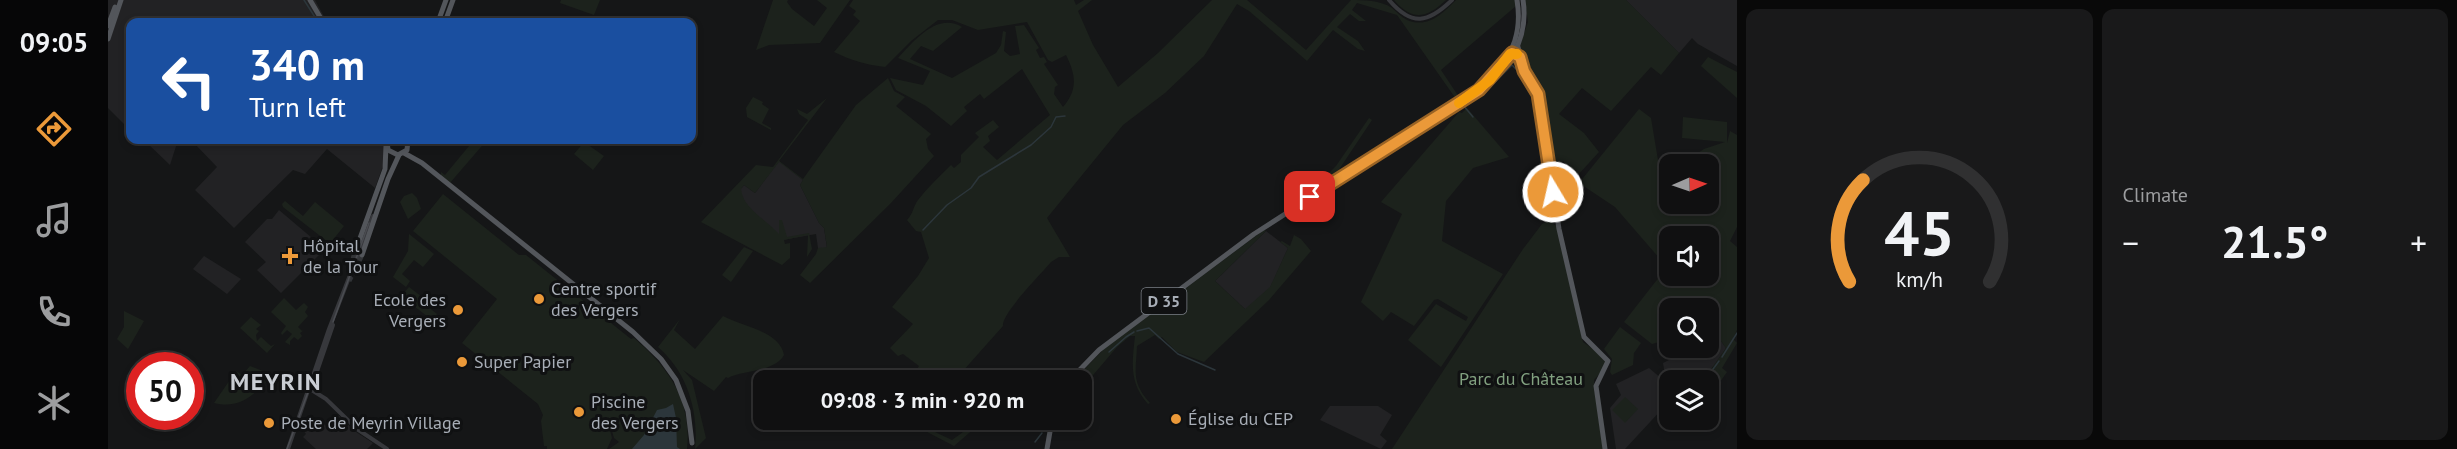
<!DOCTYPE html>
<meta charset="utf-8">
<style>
body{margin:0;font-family:"PT Sans",sans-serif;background:#19191a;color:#f1f3f6;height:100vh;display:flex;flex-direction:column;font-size:22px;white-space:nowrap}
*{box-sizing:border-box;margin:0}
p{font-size:20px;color:#9c9d9f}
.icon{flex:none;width:33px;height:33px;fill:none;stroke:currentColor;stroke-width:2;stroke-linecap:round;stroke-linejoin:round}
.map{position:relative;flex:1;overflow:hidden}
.details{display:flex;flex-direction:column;gap:9px;padding:9px;background:#090909;width:720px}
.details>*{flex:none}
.banner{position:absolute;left:18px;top:18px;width:570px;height:126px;border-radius:12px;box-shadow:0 3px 9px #0003,0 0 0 2px #303031;background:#1a4fa0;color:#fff;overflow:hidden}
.needle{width:39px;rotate:88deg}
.controls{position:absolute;left:1551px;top:154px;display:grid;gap:12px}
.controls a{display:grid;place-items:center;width:60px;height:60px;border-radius:12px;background:#101011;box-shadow:0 3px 9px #0003,0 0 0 2px #303031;font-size:30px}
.speed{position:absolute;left:18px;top:352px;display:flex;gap:12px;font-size:30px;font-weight:700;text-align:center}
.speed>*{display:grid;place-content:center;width:78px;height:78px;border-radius:50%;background:#101011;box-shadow:0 3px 9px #0003,0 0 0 2px #303031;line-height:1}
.speed .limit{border:9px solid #d22;background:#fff;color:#111}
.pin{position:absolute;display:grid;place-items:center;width:51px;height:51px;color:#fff;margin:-26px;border-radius:12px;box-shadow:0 3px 9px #0006}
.me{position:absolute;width:66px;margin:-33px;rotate:351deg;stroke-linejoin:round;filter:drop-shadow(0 0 4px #0008)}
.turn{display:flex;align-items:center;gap:21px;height:126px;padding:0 24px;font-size:27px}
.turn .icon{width:78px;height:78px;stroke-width:2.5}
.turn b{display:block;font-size:42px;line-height:51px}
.big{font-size:45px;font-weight:700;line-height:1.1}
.details .card{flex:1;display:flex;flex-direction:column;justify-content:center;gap:9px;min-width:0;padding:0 21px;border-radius:12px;background:#19191a}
.details .dial{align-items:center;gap:0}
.dial svg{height:156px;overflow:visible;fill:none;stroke:#303031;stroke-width:7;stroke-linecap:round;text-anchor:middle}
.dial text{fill:#f1f3f6;stroke:none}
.heat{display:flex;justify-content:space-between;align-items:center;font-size:33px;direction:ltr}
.details .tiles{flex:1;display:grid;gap:9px;grid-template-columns:repeat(2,1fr)}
.trip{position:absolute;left:645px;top:370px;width:339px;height:60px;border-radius:12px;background:#101011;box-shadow:0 3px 9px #0003,0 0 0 2px #303031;font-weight:700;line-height:60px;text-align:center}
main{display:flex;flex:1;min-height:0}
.tabs{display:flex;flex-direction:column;width:108px;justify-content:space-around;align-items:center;background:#060607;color:#9c9d9f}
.tabs .icon{width:42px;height:42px}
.tabs .on{color:#eb9939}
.tabs b{font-size:27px;color:#f1f3f6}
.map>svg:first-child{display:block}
.built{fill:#222224}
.green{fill:#1c221c;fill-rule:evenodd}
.water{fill:#2c363b}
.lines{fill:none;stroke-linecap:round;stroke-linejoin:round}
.stream{stroke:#2c363b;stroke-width:1.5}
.major-tunnel{stroke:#323437;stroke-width:5;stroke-dasharray:5 2.5;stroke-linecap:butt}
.minor{stroke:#37383c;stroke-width:4}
.major{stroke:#53565b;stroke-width:5}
.tram{stroke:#4a4c51;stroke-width:1.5}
.route-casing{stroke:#996325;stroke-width:15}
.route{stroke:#eb9939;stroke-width:10}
.slow{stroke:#f59e0b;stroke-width:10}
.poi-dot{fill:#eb9939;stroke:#101112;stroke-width:2}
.labels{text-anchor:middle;stroke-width:6;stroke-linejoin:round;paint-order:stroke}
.shield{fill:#101112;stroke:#7a7f86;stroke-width:1.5}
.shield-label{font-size:16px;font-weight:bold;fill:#a8aeb7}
.poi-label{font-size:18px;fill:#a8aeb7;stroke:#101112;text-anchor:start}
.park-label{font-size:18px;fill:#82a180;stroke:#101112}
.district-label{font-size:24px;font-weight:bold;letter-spacing:1.5px;fill:#c9cdd3;stroke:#101112}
</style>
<main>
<nav class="tabs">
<b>09:05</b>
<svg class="icon on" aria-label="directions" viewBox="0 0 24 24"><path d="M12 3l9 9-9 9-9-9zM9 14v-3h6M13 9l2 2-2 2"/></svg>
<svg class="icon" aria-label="music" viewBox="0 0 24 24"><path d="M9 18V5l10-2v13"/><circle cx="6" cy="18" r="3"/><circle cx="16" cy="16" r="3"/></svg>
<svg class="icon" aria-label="phone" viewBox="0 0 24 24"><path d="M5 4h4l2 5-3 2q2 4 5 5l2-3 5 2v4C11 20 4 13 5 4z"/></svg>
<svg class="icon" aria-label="climate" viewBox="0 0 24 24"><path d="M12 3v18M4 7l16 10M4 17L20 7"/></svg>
</nav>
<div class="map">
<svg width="1629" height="449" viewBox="0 0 1629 449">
<rect width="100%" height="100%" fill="#151617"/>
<g class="built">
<polygon points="0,0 207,0 219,22 22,22 22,130 0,108"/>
<polygon points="1518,0 1629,0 1629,66 1590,44 1584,38 1571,53"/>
<polygon points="36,140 70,140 62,165"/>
<polygon points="83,140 276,140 276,163 267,188 219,149 197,174 185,170 126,228 87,190 109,167"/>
<polygon points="671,161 695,180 692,185 711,223 716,228 719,248 710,248 708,234 674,240 648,221 629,193 636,185 647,193"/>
<polygon points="171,210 217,249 173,293 149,270 158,262 137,242 159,219 164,219"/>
<polygon points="1158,231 1180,248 1162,288 1138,310 1107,281"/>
<polygon points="96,256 133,279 119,294 85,269"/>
<polygon points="1606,331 1618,348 1595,381 1564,381 1557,376 1555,363 1565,358 1564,351 1572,348 1600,348 1601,333"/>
<polygon points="1541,368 1561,385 1561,406 1555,408 1517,449 1508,449 1502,408 1513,395 1508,384"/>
<polygon points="1222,406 1270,406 1284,415 1272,435 1279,441 1273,449 1212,420"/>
<polygon points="230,415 248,432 265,443 259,449 208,449 195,437 198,434 195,430 199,426 203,426 210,418 220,427"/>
</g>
<g class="green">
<polygon points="453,0 492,0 486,15 452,3"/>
<polygon points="665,0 680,0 679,2 684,9 706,26 719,8 709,0 742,0 712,43 661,45 648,50"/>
<path d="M745,0H966L968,5L976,0H984L970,11L985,45L1010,87L1050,53L1104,0H1139L1198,50L1243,0C1256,0 1272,0 1284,8C1289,12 1293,17 1299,20C1320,29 1335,13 1348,0H1407L1408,6L1333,70L1351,97L1348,99L1289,15L1249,3L1244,10L1258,21H1251L1242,14L1229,27L1250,41L1257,51L1250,49L1225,30L1199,61L1141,11L1129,4L1096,56L1057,93L1015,125L939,218L962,257H951L943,262C933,274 893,314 895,326L846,381H820L809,369L811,366L795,354L790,356L782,348L805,324L784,307L810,276L821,258L813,232L808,231L799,220C805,214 805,207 810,200C820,187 832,176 843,165L846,168L853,162V155L871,137L867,133L885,120L891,127L880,136L882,141L875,147L889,160L942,115L914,69L876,99L872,94L856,107L859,111L843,126L818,106L788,90L782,78L815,85L822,71L790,58C806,41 829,12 854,27L825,51L813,46L802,59L844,78L888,53L893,45L895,31L898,32L896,51L902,56L912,54L907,26L916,25L931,48L928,50L932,58L936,57L939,62L936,64L950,85L947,87L946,94L955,107C970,90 968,75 958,55L944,62L940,60L919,22L870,30L844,20H830L803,41L777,67C759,65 742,60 726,52L752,21L745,15L748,11L741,6Z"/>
<path d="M1286,0H1338C1319,18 1305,22 1286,0Z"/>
<polygon points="1417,0 1518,0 1571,53 1553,75 1543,67 1503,111 1474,88 1451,114 1476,133 1491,152 1470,175 1455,161 1444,173 1430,84 1428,83 1414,59 1412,45 1420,22"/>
<polygon points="1600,57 1629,72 1629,98 1593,66"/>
<path d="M780,78L786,91L797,97L788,106L823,134L818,139L820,149L826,156L783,203L702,283L692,275L708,254L710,248L719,247L716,228L711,223L692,185L695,180L671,162L647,193L636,185L633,189C635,209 659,220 671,234V220H674L679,237L701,233L704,249L699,257L700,235L676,240L677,244L682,243V258L674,265L593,222L648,165L665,167L700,120L691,114L689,109L699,114L719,98L671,161L695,179L748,105Z"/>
<polygon points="645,97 655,102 654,104 661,109 654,123 663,128 663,130 639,117 638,108"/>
<polygon points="1359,108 1401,157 1365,168 1338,201 1334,241 1395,274 1333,367 1300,340 1328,304 1358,321 1360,317 1330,299 1326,300 1306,326 1283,312 1275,321 1253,302 1294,214 1273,202 1351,112 1354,113"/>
<path d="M1531,109L1543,118L1550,160L1559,164L1565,159L1576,162L1596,149L1617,142L1574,138L1575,117L1619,122V143L1622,131L1629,135V227L1622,241L1629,247V330L1625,339L1629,343L1614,368L1619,372L1607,389L1601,385L1600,381H1595L1618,348L1605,330L1601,332L1600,309H1562L1561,342L1558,340L1544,344L1516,322L1559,267L1507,207L1471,183ZM1562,165H1600V204H1562L1561,184L1555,180L1557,174L1561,179ZM1562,237H1600V276H1562Z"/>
<polygon points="1261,118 1264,120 1230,171 1232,174 1218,182 1216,178 1228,166"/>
<polygon points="366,140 379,140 341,184 333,176 333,172 337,175"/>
<polygon points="476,142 496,156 485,170 466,154"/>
<polygon points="304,193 309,198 313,209 300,219 292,202 296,196"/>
<path d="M335,194L411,255H418L523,339L526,338C561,368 584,401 579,449H501L511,442L506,438L502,424L497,425V429L502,430L504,438L499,449H439V446H436L433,421L435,415L430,404L354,343L389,299L305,231Z"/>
<polygon points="177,201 195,216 207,202 236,226 224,241 220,242 175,207 174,204"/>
<polygon points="1440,221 1449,226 1475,342 1497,358 1498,366 1486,380 1486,387 1495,449 1284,449 1415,249 1434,224"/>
<path d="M1156,230L1158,231L1107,281L1137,309L1162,287L1180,248L1172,242L1174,241L1182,246L1186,235L1193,239L1203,251L1161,300L1096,362L1069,352L1054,337L1051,339L1047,335L1029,346C1028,372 1023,382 1042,403L1040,404C1021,382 1024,364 1027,336H1022L1009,347L974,388V381H965L996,349Z"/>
<polygon points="301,234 326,254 315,267 306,260 294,274 302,281 298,287 285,277 300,251"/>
<polygon points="636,247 645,251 623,282 614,275"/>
<polygon points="301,287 322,303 320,307 329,314 324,320 293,296"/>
<polygon points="176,298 188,310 196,303 200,307 197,312 200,316 190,327 194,331 196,330 192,333 194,336 190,340 186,337 182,341 182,345 177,342 184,334 179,330 174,335 173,333 178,326 163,312"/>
<polygon points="16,311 36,321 20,349 9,339 16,327"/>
<path d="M615,316C633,326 672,331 676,355C667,372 635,370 620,378L618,377L606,391L575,370L584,380L598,438L587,449C591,411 579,372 550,347L572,319L566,330L587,349Z"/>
<polygon points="143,317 153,325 148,329 151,331 148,335 149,341 153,337 163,346 167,344 159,353 132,328"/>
<polygon points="1512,327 1533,343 1526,353 1525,365 1504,375 1502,372 1504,359 1496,349"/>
<path d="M142,366L160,373L161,379C144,397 131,409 106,403L128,371L134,375Z"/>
<polygon points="1517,397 1530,409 1517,423 1504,410"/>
<polygon points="792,420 811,420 810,424 844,440 872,420 876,420 846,446 798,421 790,423"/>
</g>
<polygon class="water" points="565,404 568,418 569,447 572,449 524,449 536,435 549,410 558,408"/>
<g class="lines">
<g class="stream">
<polyline points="196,0 210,22"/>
<polyline points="1416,78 1423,87"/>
<polyline points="1425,91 1428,101"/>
<polyline points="1365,117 1355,105 1385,84 1404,65 1414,75"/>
<polyline points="815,230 839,205 863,188 871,177 923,145 943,127 948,117 957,116"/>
<polyline points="1029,331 1041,328 1070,354 1107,370"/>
<polyline points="1001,352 1018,337 1026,332"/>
<polyline points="1614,357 1629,333"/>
<polyline points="1597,380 1611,361"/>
<polyline points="927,442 934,433"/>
</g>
<g class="major-tunnel">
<polyline points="241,274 247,252"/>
<polyline points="241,281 254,255"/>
</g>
<g class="minor">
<path d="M1281,0C1304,27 1320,23 1344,0"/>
<polyline points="206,380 225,325"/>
<polyline points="202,389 218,399 249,429 279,449"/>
<polyline points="180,449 221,329 265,216"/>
</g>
<g class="major">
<polyline points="202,0 215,22"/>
<polyline points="330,22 338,0"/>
<polyline points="337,22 345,0"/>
<polyline points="0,26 7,7"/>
<polyline points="0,39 13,0"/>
<polyline points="1410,47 1416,69"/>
<polyline points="1404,58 1416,71 1430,94 1451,229 1476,337 1500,361 1488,386 1497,449"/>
<path d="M1385,76C1406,54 1414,30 1409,0"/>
<polyline points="279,140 280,150 290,155 299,150 300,140"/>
<polyline points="296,153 314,163 525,332 553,359 568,380 580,411 584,443"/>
<polyline points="247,252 277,169 278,146"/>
<polyline points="254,255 280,179 291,155"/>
<path d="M961,381L991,350L1146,234L1384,81C1407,61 1420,31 1415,0"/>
<polyline points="939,449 944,420"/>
</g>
<g class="tram">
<polyline points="225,322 261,223"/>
<polyline points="179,449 203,384"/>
</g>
</g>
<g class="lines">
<g class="route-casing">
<polyline id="route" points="1202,197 1371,90 1404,53 1412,57 1416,71 1430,94 1445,192"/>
</g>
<use href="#route" class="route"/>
<polyline class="slow" points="1351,103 1382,80 1402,54 1409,54"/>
</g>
<g class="poi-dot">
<path d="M179 247h6v6h6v6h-6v6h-6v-6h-6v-6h6z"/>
<circle cx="431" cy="299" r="6"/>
<circle cx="350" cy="310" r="6"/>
<circle cx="354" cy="362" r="6"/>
<circle cx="471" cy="412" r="6"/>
<circle cx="1068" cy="419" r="6"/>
<circle cx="161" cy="423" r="6"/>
</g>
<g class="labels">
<rect class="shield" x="1033.5" y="288" width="45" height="26" rx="4.5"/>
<g class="shield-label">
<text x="1056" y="307">D 35</text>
</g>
<g class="poi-label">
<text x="195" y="252">Hôpital<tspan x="195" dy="21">de la Tour</tspan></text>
<text x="443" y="295">Centre sportif<tspan x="443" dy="21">des Vergers</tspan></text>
<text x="338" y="306" text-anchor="end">Ecole des<tspan x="338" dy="21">Vergers</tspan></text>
<text x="366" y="368">Super Papier</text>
<text x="483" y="408">Piscine<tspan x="483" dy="21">des Vergers</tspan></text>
<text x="1080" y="425">Église du CEP</text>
<text x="173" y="429">Poste de Meyrin Village</text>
</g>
<g class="park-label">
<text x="1413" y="385">Parc du Château</text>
</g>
<g class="district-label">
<text x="168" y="390">MEYRIN</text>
</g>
</g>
</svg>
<div class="controls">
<a><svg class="needle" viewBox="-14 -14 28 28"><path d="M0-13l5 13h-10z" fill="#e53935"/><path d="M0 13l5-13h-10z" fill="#9c9d9f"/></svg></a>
<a><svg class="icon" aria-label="sound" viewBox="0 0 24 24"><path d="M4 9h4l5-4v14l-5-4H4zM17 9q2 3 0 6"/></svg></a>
<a><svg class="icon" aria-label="search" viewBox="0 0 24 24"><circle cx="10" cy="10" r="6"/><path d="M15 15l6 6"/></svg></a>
<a><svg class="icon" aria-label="layers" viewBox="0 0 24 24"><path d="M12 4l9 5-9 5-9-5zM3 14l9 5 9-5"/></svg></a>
</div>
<div class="speed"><div class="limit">50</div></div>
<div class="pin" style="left:1202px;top:197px;background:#d93025"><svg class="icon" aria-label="arrive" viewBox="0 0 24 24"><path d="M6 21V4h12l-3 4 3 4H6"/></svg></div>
<svg class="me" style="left:1445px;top:192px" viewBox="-20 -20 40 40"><circle r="17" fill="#eb9939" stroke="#fff" stroke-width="3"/><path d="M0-11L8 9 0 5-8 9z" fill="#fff"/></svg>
<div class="trip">09:08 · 3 min · 920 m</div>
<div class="banner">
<div class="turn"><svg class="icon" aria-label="left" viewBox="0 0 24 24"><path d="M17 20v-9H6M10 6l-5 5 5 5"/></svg><div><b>340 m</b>Turn left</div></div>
</div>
</div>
<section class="details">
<div class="tiles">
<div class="card dial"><svg viewBox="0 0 100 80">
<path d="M14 69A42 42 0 1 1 86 69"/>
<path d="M14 69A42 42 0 0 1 21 17" stroke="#eb9939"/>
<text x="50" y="56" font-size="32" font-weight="700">45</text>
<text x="50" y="72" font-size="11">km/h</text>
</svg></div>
<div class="card"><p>Climate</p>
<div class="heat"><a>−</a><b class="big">21.5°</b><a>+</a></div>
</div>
</div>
</section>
</main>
